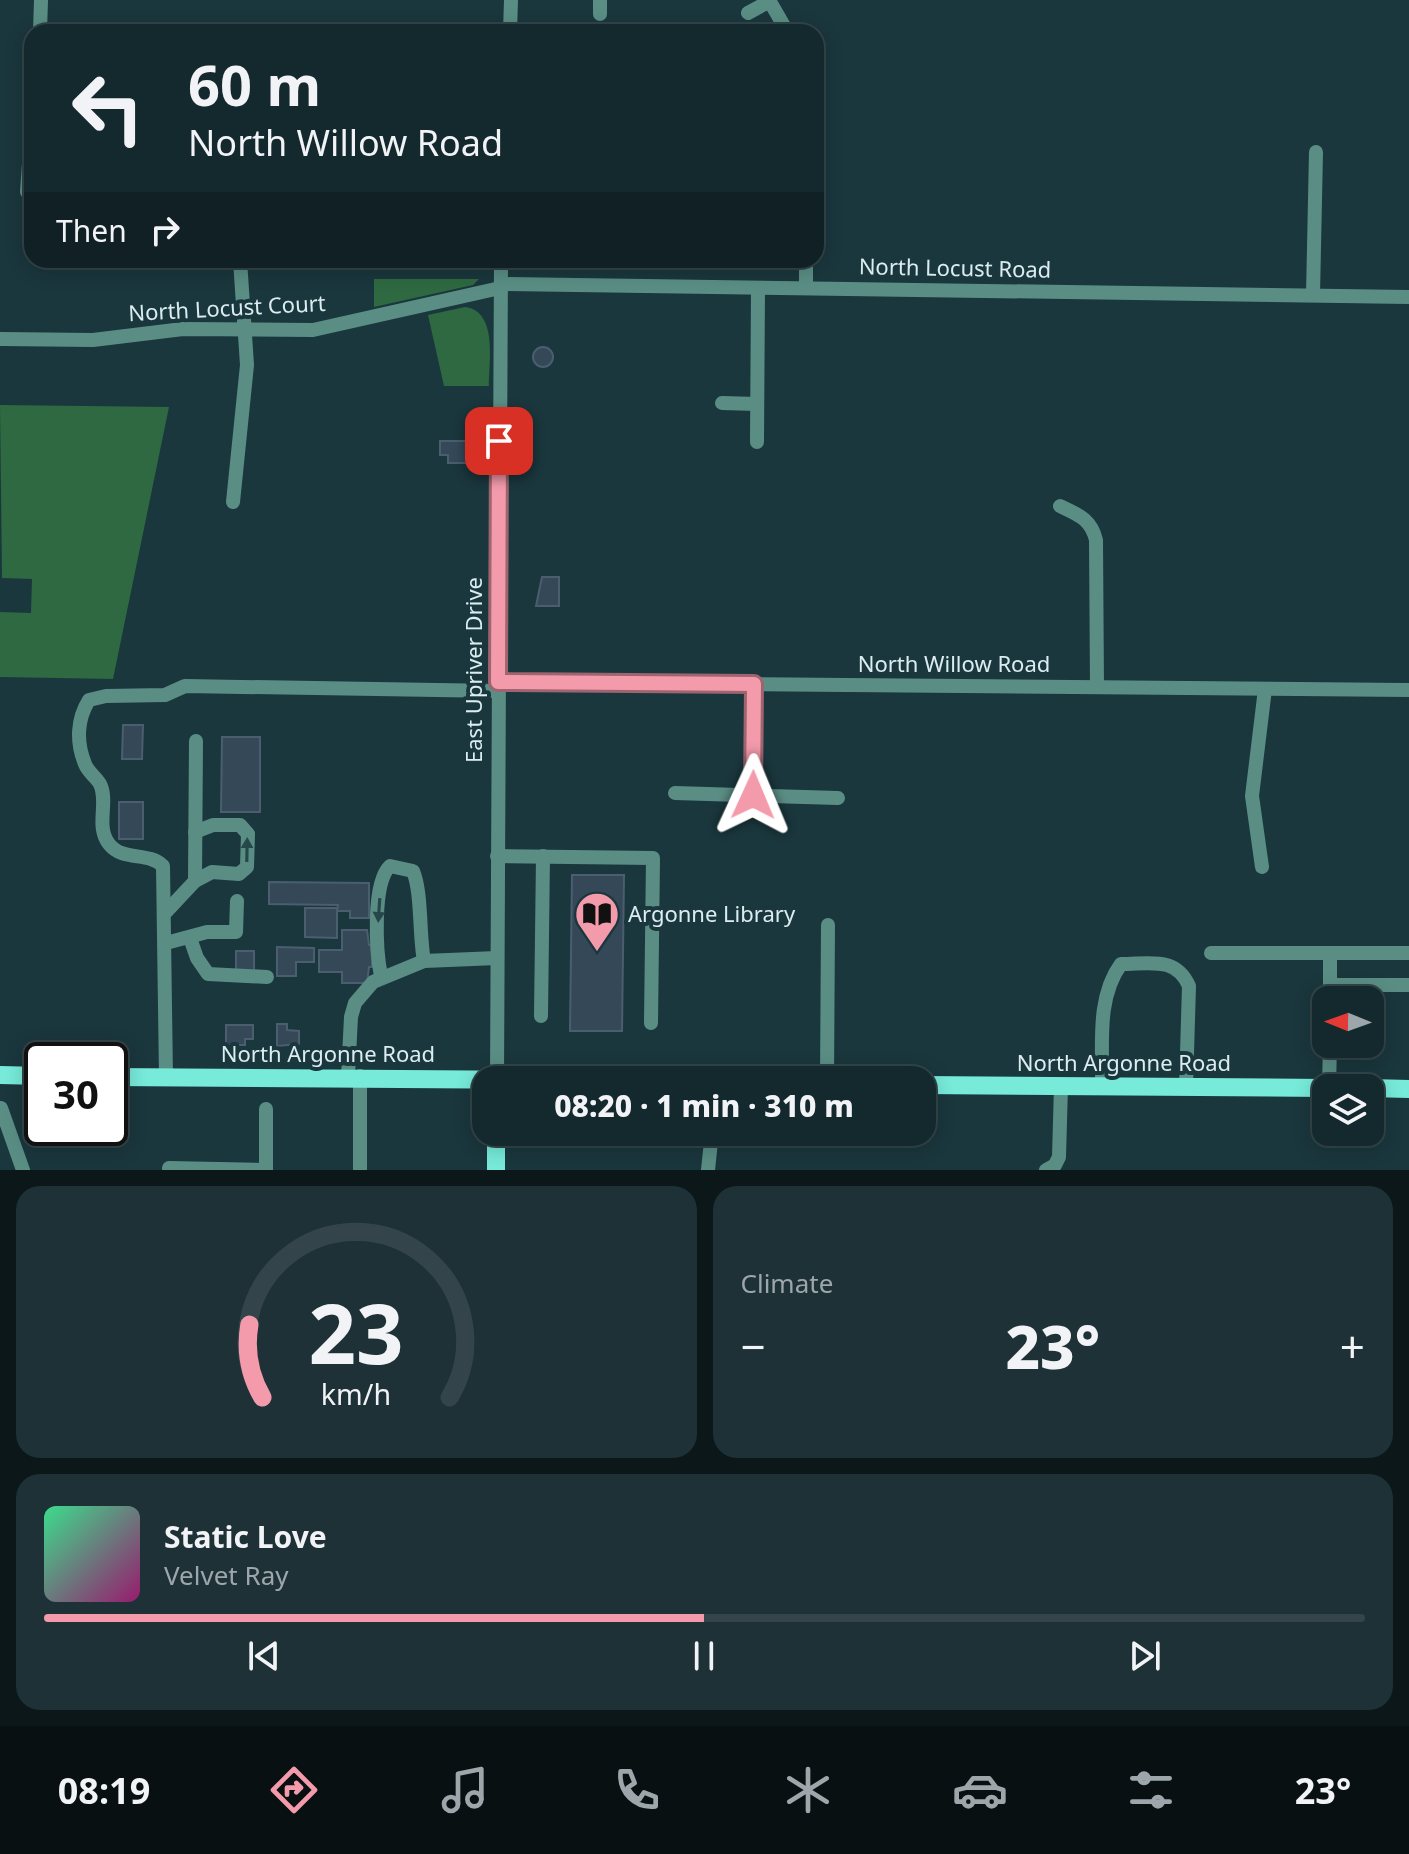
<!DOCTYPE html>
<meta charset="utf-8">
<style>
body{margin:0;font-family:"Noto Sans",sans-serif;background:#1d3136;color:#f1f3f6;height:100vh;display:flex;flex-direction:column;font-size:30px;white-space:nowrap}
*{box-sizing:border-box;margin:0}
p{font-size:26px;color:#9da6aa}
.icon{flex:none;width:44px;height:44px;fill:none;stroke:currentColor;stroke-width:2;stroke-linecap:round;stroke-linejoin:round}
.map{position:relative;height:1170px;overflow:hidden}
.drawer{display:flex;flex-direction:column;gap:16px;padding:16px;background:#0b1719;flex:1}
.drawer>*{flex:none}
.banner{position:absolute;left:24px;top:24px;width:800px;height:244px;border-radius:24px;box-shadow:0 4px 20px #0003,0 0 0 2px #33454a;background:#14292e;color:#f1f3f6;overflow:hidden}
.needle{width:52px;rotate:271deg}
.controls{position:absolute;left:1312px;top:986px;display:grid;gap:16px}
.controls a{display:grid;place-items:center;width:72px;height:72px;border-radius:16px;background:#14292e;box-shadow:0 4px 20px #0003,0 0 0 2px #33454a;font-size:40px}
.speed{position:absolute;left:24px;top:1042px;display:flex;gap:16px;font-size:40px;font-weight:700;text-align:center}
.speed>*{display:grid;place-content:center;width:104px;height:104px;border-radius:50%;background:#14292e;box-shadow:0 4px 20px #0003,0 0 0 2px #33454a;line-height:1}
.speed .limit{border:4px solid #111;border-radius:12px;background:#fff;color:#111}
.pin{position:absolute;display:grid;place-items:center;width:68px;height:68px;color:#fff;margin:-34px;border-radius:16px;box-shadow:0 4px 12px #0006}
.me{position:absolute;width:88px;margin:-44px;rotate:1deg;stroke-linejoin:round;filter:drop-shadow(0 0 6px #0008)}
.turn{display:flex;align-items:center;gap:28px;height:168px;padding:0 32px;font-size:36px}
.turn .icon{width:104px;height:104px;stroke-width:2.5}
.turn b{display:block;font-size:56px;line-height:68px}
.then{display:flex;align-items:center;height:76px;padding:0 32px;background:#0003;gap:16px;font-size:30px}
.big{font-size:60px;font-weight:800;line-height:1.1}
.drawer .card{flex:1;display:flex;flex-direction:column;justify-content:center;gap:12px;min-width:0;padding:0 28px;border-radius:24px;background:#1d3136}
.drawer .dial{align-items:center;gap:0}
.dial svg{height:208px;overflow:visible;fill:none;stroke:#33454a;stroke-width:7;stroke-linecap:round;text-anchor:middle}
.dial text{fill:#f1f3f6;stroke:none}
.song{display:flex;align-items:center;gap:24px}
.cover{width:96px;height:96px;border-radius:12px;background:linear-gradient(135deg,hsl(150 70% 55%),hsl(320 70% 35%))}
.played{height:8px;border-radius:4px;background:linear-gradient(90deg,#f39aab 50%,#33454a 50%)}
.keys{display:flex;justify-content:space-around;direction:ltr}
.heat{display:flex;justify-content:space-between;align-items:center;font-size:44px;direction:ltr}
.drawer .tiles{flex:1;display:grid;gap:16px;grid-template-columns:1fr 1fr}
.card:last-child{grid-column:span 2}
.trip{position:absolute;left:472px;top:1066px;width:464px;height:80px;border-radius:24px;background:#14292e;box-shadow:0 4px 20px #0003,0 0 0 2px #33454a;font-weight:800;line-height:80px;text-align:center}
.menu{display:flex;height:128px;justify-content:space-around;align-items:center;background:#081012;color:#9da6aa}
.menu .icon{width:56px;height:56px}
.menu .current{color:#f39aab}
.menu b{font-size:36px;color:#f1f3f6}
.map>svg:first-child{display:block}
.green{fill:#2e6941}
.building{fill:#344858;stroke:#4a5e6f;stroke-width:2}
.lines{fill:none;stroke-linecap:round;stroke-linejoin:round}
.minor{stroke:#5a8e85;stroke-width:14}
.major{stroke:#77ead9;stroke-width:18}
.oneway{fill:#27484b}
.route-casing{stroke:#9e646f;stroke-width:20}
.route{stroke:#f39aab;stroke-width:14}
.labels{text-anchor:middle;stroke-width:8;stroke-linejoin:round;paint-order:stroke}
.street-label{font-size:22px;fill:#dcedf1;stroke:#1a373d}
.poi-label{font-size:22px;fill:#dcedf1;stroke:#1a373d;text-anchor:start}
</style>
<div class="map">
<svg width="1409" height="1170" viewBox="0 0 1409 1170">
<rect width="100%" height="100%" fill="#1a373d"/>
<g class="green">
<polygon points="374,279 479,279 473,285 374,307"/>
<path d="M465,307C498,311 489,362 489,386H444L428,315Z"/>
<polygon points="0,405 169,407 113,679 0,677 0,612 31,613 32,579 2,578"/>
</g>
<g class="building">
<circle cx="543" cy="357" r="10"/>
<polygon points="440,441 467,441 467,445 473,445 473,457 467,457 467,463 448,463 448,455 440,455"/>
<polygon points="542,577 559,577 559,606 536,606"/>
<polygon points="123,725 143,725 142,759 122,759"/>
<polygon points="222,737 260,737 260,812 221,812"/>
<rect x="119" y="802" width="24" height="37"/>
<polygon points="572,875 624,875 622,1031 570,1031"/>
<polygon points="269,882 369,883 369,918 350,918 350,911 337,911 338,905 269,904"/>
<polygon points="305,908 337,908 337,938 305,937"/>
<polygon points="342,930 367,930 369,945 372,945 372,967 369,967 367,983 342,983 342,972 319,972 319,950 342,950"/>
<polygon points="277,947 314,948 314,962 296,962 296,976 277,976"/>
<rect x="236" y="951" width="18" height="21"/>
<polygon points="277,1024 287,1024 287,1030 299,1031 299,1044 277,1046"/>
<polygon points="226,1025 253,1025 253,1039 245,1039 245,1045 226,1045"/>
</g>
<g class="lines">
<g class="minor">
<polyline points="769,0 784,26"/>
<polyline points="748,13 770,1"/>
<polyline points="600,14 600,0"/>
<polyline points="40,32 41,0"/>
<polyline points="510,32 511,0"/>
<polyline points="27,192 32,120"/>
<polyline points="501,284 1409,297"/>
<polyline points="806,288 806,260"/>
<polyline points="1313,295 1316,152"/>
<polyline points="0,339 93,340 183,329 313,330 500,288"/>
<polyline points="722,403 757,404"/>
<polyline points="757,442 758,288"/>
<polyline points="233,502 247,365 240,260"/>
<path d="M1060,506C1079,515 1091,519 1096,540L1097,687"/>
<polyline points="498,682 1409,690"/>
<polyline points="675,793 838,798"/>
<polyline points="753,795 754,684"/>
<polyline points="497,856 653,858 651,1023"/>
<polyline points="1262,867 1252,796 1265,689"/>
<polyline points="195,881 212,872 239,874 247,867 248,834 240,825 213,825 195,832"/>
<polyline points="166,912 195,881 196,741"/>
<polyline points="190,938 197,958 208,974 267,977"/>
<polyline points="166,943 207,932 236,932 237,901"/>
<polyline points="1211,953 1330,953"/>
<path d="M381,976C376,952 372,883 390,866L413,871C422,892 419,935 424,961"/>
<polyline points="1330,985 1409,985"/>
<polyline points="1330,1000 1330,953 1409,953"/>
<polyline points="541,1016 543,856"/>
<polyline points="348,1076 351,1017 355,1003 373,982 424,961 497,958"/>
<path d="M166,1077L163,866C148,851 123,862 109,844C95,826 109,802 100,784C96,777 88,772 85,764C76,742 77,719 89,700L106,696L165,695L185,686L498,691"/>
<polyline points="497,1079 501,260"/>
<polyline points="827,1080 828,925"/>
<path d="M1102,1087C1103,1046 1096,998 1121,964C1150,964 1176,956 1189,986L1186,1087"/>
<polyline points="1329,1088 1330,1044"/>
<polyline points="1,1108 23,1170"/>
<polyline points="169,1168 266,1170"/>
<polyline points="266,1170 266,1109"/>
<polyline points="360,1170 360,1076"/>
<polyline points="708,1170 712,1132"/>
<polyline points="1046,1170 1055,1165 1059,1157 1061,1086"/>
</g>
<g class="major">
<polyline points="0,1075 42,1076"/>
<polyline points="110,1077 545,1080"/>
<polyline points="922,1085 1326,1088"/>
<polyline points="1370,1088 1409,1089"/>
<polyline points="496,1170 496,1132"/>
</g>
</g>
<defs><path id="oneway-solid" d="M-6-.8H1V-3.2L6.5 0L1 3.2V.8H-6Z" transform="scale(2)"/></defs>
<g class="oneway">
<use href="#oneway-solid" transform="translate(247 850) rotate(-89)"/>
<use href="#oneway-solid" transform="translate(379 910) rotate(94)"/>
</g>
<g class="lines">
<g class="route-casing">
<polyline id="route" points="499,441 498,682 754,684 753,795"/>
</g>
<use href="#route" class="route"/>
</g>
<defs>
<g id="library-pin" transform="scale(2.3)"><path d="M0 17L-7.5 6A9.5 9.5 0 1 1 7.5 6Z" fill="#f39aab" stroke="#1a373d"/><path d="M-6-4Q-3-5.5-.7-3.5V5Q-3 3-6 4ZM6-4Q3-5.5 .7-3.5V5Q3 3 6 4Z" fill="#111"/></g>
</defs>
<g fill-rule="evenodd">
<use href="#library-pin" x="597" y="914"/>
</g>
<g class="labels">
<g class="street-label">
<text transform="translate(955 268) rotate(1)" y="8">North Locust Road</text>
<text transform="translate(227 308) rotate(-3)" y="8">North Locust Court</text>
<text x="954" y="672">North Willow Road</text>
<text transform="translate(474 670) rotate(-90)" y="8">East Upriver Drive</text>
<text x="328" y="1062">North Argonne Road</text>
<text x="1124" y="1071">North Argonne Road</text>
</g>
<g class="poi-label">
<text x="628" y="922">Argonne Library</text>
</g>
</g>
</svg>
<div class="controls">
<a><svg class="needle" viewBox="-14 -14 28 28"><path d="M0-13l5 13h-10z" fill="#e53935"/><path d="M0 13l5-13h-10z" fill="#9da6aa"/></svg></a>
<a><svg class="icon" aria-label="layers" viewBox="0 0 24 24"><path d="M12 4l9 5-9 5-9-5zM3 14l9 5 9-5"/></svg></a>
</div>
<div class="speed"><div class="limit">30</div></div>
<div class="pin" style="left:499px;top:441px;background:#d93025"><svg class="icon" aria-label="arrive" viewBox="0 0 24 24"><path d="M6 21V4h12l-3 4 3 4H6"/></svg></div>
<svg class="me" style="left:753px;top:795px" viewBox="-20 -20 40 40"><path d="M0-17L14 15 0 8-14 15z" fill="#f39aab" stroke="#fff" stroke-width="4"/></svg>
<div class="trip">08:20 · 1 min · 310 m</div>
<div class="banner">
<div class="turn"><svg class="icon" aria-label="left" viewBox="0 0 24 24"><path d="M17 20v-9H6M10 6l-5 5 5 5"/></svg><div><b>60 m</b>North Willow Road</div></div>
<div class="then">Then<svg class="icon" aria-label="right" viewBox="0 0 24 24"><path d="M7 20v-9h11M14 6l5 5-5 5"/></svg></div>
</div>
</div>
<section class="drawer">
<div class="tiles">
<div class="card dial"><svg viewBox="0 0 100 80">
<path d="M14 69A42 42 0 1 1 86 69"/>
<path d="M14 69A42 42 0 0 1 9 41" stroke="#f39aab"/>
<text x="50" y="56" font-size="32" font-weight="700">23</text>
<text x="50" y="72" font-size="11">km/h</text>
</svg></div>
<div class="card"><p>Climate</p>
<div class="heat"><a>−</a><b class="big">23°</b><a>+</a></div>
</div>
<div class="card">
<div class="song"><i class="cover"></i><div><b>Static Love</b><p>Velvet Ray</p></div></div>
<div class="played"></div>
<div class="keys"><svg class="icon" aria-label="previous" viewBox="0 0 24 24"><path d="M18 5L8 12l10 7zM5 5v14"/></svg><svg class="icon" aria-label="pause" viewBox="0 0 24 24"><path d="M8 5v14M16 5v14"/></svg><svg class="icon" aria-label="next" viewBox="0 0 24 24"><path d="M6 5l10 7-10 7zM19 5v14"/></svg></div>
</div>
</div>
</section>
<nav class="menu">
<b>08:19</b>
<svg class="icon current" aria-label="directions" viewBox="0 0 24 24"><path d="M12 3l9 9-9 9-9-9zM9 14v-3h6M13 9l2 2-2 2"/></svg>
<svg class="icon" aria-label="music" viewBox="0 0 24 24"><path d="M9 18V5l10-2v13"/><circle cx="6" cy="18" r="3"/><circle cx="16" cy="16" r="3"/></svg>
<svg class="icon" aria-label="phone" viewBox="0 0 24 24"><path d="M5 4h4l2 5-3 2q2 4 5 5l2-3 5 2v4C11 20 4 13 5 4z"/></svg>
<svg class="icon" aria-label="climate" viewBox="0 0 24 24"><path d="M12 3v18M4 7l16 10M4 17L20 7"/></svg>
<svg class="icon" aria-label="car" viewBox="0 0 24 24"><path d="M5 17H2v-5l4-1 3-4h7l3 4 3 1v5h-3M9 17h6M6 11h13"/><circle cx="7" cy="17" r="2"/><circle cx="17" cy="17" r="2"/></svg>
<svg class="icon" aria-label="filters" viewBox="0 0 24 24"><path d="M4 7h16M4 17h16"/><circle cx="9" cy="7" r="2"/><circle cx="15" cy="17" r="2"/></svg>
<b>23°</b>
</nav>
